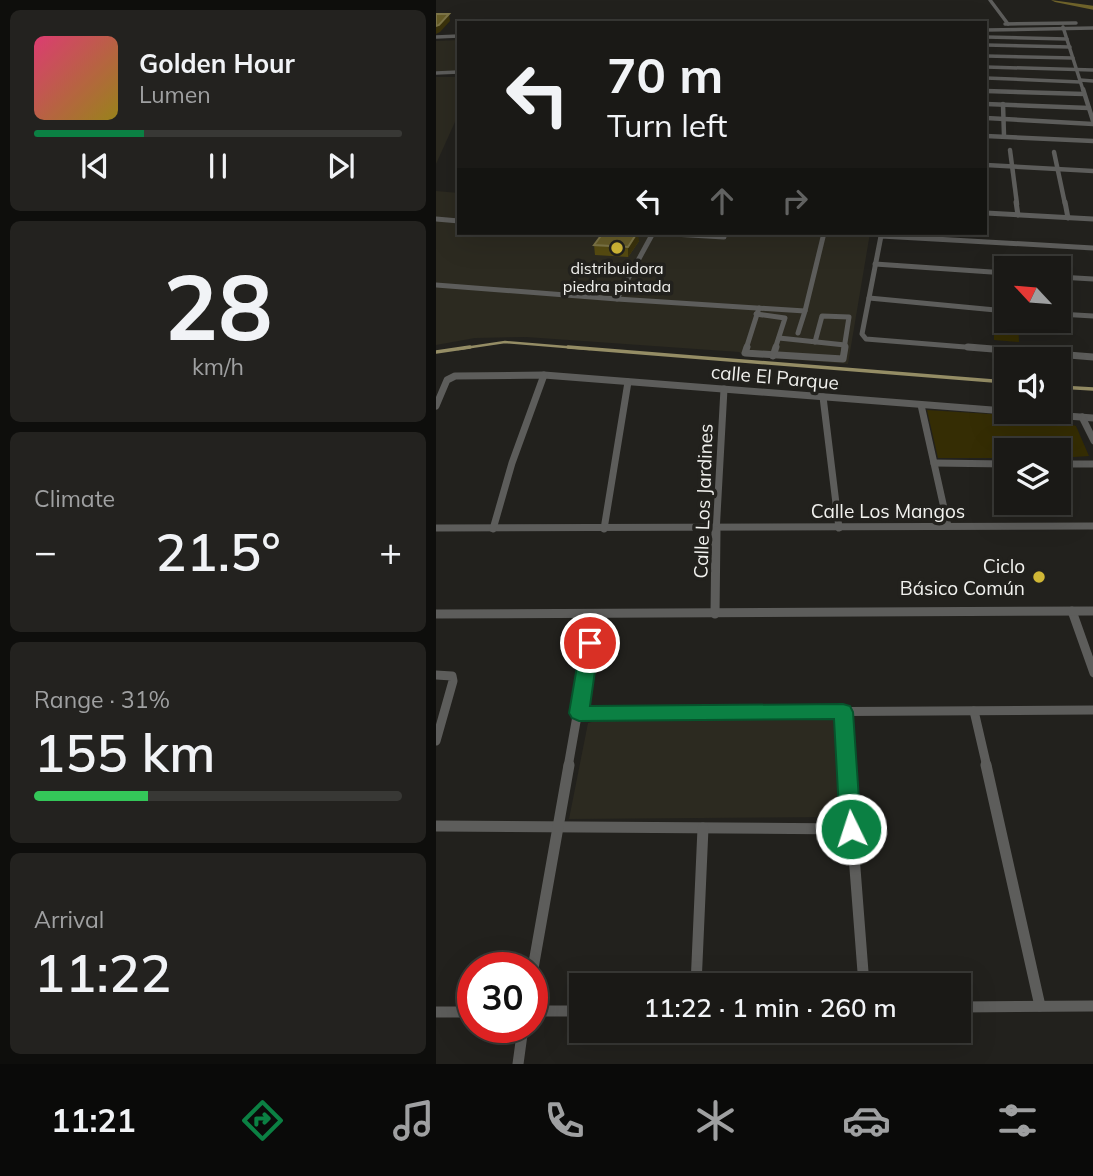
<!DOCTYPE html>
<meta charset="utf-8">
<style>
body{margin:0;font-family:Mulish,sans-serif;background:#23221f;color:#f1f3f6;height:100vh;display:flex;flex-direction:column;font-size:26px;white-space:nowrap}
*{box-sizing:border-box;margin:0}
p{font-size:23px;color:#9fa0a1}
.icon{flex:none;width:38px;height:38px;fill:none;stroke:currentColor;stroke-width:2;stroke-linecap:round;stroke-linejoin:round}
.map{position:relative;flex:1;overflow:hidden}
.sheet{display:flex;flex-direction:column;gap:10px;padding:10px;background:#0e0e0c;width:436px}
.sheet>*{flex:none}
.banner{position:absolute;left:21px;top:21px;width:530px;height:214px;border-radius:0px;box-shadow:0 7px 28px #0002,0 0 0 2px #383835;background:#1a1916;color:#f1f3f6;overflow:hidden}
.needle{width:46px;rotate:296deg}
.fabs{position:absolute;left:558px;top:256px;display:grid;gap:14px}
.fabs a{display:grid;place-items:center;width:77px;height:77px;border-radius:0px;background:#1a1916;box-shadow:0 7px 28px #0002,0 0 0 2px #383835;font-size:35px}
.speed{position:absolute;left:21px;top:952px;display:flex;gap:14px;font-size:35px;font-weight:700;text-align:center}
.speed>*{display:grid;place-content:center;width:91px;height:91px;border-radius:50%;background:#1a1916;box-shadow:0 7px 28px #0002,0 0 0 2px #383835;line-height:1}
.speed .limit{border:10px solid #d22;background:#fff;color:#111}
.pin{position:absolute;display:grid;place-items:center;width:60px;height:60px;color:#fff;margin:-30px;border:4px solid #fff;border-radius:50%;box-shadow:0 2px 7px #0007}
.me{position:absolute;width:77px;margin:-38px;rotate:356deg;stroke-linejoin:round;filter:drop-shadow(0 0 5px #0008)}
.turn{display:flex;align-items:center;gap:24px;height:147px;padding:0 35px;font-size:32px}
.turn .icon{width:91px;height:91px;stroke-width:2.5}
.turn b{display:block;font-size:49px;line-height:60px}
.lanes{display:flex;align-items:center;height:66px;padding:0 35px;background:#0003;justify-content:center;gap:35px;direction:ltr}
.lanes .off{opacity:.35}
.big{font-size:52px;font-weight:600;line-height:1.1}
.sheet .tile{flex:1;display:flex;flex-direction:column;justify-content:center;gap:10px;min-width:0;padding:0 24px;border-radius:10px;background:#23221f}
.sheet .dial{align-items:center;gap:0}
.dial b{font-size:91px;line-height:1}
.song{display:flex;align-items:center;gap:21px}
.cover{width:84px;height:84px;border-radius:10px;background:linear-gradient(135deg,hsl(340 70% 55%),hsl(50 70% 35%))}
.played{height:7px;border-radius:4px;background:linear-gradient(90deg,#0b8043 30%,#383835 30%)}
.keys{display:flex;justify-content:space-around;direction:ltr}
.heat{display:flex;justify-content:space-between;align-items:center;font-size:38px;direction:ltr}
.charge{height:10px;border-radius:5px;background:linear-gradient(90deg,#34c759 31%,#383835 0)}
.trip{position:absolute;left:133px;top:973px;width:402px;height:70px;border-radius:0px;background:#1a1916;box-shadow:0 7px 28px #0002,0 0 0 2px #383835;font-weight:600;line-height:70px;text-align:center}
.menu{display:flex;height:112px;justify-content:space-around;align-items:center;background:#0a0a09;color:#9fa0a1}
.menu .icon{width:49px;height:49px}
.menu .selected{color:#0b8043}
.menu b{font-size:32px;color:#f1f3f6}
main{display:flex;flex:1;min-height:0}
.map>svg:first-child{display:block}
.built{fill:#2c2a20}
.green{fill:#352d04}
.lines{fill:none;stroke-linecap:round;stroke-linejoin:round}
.stream-far1{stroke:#958d65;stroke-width:2.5}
.stream{stroke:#958d65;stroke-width:3.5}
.river{fill:#6e622a;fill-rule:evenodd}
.street-far5{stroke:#5d5d5b;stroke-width:3.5}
.street-far4{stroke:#5d5d5b;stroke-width:4.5}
.street-far3{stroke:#5d5d5b;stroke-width:5}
.street-far2{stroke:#5d5d5b;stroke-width:7}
.street-far1{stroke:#5d5d5b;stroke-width:9}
.street{stroke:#5d5d5b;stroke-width:11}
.wall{fill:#564b11}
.shaded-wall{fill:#3a320c}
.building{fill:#665c28;stroke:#7c7447;stroke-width:2}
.route{fill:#0b8043;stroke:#07532c;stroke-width:2}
.poi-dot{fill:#d0b736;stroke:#22211d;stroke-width:2.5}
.labels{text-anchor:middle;stroke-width:7;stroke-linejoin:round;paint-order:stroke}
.far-poi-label{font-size:16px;fill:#f1f1ee;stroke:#22211d}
.street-label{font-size:19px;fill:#f1f1ee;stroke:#22211d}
.poi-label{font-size:19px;fill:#f1f1ee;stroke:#22211d;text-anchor:end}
</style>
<main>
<section class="sheet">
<div class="tile">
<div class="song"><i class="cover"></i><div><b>Golden Hour</b><p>Lumen</p></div></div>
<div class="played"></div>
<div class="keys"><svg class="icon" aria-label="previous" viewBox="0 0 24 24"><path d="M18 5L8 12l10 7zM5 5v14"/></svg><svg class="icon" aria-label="pause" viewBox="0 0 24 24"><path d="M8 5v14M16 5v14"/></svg><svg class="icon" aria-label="next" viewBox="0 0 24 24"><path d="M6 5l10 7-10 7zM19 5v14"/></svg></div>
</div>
<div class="tile dial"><b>28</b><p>km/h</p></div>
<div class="tile"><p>Climate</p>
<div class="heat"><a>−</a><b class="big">21.5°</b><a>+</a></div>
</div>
<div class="tile"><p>Range · 31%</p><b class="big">155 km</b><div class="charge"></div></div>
<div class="tile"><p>Arrival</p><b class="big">11:22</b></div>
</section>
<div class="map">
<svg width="658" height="1064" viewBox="0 0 658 1064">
<rect width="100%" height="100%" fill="#22211d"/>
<g class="built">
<polygon points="23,40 23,71 0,71 0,41"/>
<polygon points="0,77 23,77 23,113 0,164"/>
<polygon points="0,191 23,193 23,233 434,233 412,364 309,356 303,352 90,337 39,338 0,345"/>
<polygon points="395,718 401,724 405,817 133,819 152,723 159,721"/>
</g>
<g class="green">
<polygon points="558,319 582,321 583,342 558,340"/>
<polygon points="491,410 585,416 586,419 634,424 640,426 653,456 623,458 623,450 570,450 570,458 502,458"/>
</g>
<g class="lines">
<polyline class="stream-far1" points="22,349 69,342 154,349"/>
<g class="stream">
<polyline points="132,347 570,382"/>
<polyline points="0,352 34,347"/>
<polyline points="623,387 658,389"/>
</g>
<polygon class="river" points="615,0 658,6 658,10 619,2"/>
<g class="street-far5">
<polyline points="554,0 572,24"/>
<polyline points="569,24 640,23"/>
<polyline points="627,27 647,90"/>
<polyline points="550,30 658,28"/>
<polyline points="0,37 23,36"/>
<polyline points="550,37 631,39"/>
<polyline points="550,45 634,47"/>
<polyline points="550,56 637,58"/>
<polyline points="550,67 658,70"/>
<polyline points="0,73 23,72"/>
<polyline points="550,78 644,82"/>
<polyline points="644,80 658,81"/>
</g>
<g class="street-far4">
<polyline points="647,89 658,124"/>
<polyline points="550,91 648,94"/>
<polyline points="550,104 653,108"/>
<polyline points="567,104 568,136"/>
<polyline points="550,118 657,124"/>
<polyline points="550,136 658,141"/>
<polyline points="574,150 581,204"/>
<polyline points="618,152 629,204"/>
<polyline points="550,165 658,171"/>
</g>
<g class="street-far3">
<polyline points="580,202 582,215"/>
<polyline points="629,202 632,218"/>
<polyline points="550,213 658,219"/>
<polyline points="0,219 23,221"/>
<polyline points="220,233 288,237"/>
<polyline points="439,264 570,273"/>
<polyline points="623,277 658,279"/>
<polyline points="0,285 181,299 217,233"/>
<polyline points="433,298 570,311"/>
<polyline points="181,299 369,311 388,233"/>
<polyline points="320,314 349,318 339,349"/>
<polyline points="623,314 658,316"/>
<polyline points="362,333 369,311"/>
<polyline points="343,338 409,345"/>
<polyline points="379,342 386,316 413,317 408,349"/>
<polyline points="310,349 323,308"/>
<polyline points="554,349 430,339 426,334 445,236 658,248"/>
</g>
<g class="street-far2">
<polyline points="311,347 309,353 407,359 409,347"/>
<polyline points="532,347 658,357"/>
<polyline points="337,356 340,347"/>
<polyline points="387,397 403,528"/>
<polyline points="485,405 512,526"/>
<polyline points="0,406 11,380 19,376 108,375 658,418"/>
<polyline points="646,417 658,441"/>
<polyline points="498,463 570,464"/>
<polyline points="623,464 658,464"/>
<polyline points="0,528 658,526"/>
<polyline points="57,529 76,463 108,375"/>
<polyline points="168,529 192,382"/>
<polyline points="280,533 288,389"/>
</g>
<g class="street-far1">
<polyline points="636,611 658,673"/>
<polyline points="0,614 658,611"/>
<polyline points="279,614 280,531"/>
<polyline points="0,675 16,676 17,681 0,741"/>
<polyline points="538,711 551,767"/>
<polyline points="407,712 411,767"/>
<polyline points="143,713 658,710"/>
<polyline points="132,767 159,614"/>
</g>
<g class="street">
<polyline points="411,765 428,985"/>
<polyline points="550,765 604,1006"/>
<polyline points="0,826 415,829"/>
<polyline points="96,974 133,765"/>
<polyline points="260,985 267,828"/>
<polyline points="523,1007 658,1006"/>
<polyline points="96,1011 145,1011"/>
<polyline points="0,1012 37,1012"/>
<polyline points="82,1064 87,1027"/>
</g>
</g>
<polygon class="wall" points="203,241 192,257 159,255 158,245"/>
<g class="shaded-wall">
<polygon points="13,14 14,21 4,32 0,34 0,26"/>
<polygon points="201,233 202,233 203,241 192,257 192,247"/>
</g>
<g class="building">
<polygon points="0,14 13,14 3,25 0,26"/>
<polygon points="167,233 201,233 192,247 158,245"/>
</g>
<polygon class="route" points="154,636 160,638 163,643 154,706 407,704 414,706 417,712 425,829 422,836 415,839 407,836 404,829 398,719 143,721 136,718 133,713 145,643 148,638"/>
<g class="poi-dot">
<circle cx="181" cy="248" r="7"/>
<circle cx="603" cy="577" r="7"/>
</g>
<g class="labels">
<g class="far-poi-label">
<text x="181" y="274">distribuidora<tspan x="181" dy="18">piedra pintada</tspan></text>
</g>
<g class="street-label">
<text transform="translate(339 377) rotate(5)" y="7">calle El Parque</text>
<text transform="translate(267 501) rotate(-88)" y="7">Calle Los Jardines</text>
<text x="452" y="518">Calle Los Mangos</text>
</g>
<g class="poi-label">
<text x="589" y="573">Ciclo<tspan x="589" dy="22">Básico Común</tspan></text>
</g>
</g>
</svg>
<div class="fabs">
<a><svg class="needle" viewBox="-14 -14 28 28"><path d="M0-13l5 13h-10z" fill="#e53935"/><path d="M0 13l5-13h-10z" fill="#9fa0a1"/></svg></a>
<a><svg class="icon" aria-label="sound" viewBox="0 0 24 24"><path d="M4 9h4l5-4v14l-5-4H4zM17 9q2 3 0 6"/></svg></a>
<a><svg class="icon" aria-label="layers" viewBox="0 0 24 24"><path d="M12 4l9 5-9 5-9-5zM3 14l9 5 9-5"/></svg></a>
</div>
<div class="speed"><div class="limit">30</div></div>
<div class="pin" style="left:154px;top:643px;background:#d93025"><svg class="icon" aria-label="arrive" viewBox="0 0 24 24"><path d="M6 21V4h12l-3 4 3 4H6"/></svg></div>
<svg class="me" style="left:415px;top:829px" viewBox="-20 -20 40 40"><circle r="17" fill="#0b8043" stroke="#fff" stroke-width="3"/><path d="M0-11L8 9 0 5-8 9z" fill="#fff"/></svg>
<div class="trip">11:22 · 1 min · 260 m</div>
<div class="banner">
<div class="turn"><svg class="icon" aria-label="left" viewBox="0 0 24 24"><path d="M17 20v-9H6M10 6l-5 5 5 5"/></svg><div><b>70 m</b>Turn left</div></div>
<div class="lanes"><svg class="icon" aria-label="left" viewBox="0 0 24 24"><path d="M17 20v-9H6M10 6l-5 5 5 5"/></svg><svg class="icon off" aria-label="ahead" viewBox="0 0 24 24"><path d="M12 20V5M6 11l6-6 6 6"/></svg><svg class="icon off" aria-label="right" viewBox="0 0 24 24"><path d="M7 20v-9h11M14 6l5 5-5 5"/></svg></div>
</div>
</div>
</main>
<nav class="menu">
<b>11:21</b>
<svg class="icon selected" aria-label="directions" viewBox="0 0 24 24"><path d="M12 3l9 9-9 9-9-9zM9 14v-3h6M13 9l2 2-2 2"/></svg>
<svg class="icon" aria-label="music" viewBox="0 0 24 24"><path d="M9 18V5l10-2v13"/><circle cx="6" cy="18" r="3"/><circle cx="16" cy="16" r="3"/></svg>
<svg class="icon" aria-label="phone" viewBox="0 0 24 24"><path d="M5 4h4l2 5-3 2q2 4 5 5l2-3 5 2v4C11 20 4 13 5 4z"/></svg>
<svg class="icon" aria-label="climate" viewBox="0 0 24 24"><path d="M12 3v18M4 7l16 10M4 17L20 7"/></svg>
<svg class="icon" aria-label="car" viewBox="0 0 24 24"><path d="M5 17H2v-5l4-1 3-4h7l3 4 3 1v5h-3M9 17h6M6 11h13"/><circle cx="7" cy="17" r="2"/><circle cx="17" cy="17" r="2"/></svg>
<svg class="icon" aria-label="filters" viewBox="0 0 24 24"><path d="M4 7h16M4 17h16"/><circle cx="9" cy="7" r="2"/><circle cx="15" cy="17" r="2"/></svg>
</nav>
